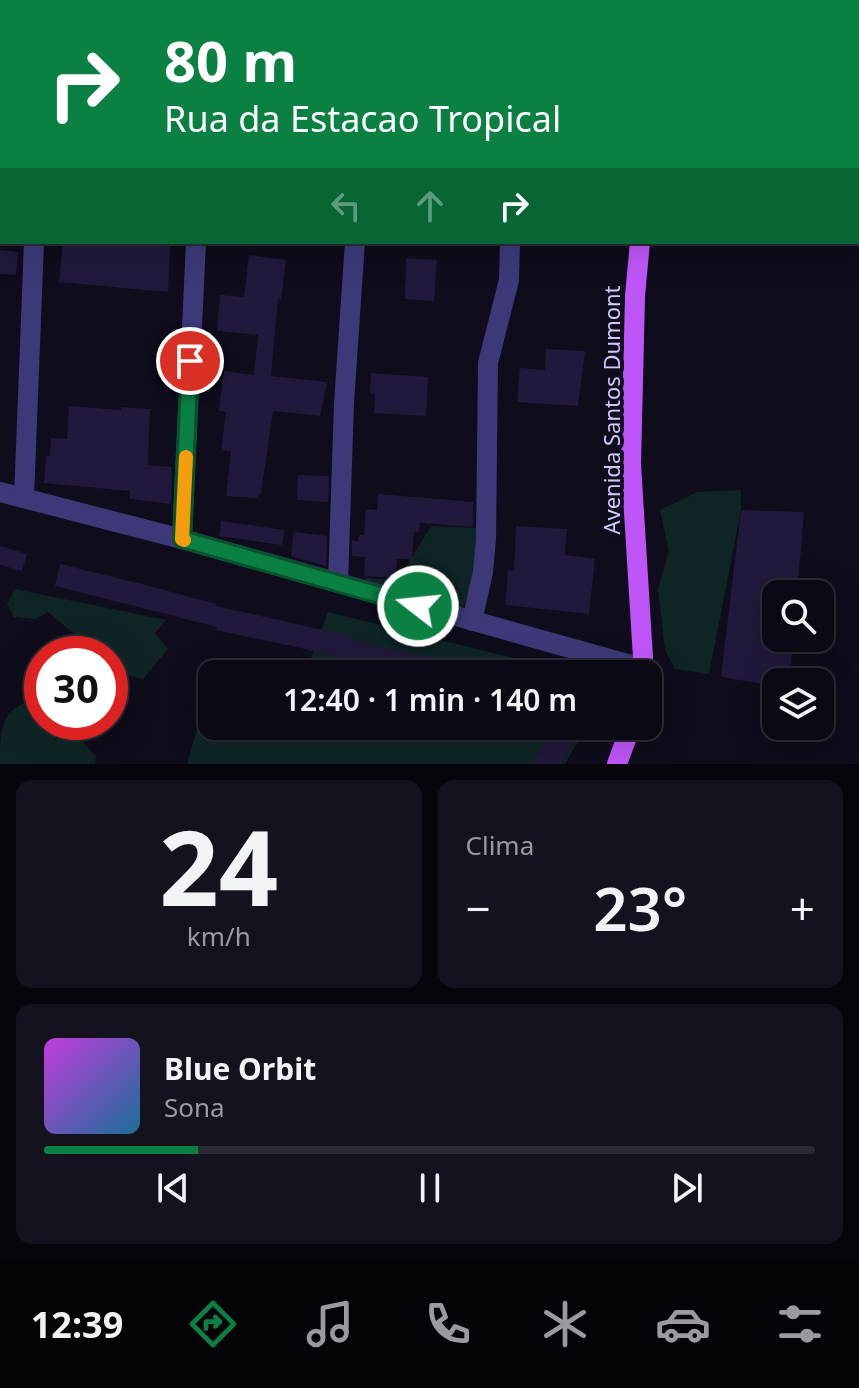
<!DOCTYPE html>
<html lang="pt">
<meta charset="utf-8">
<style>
body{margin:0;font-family:"Noto Sans",sans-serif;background:#14121d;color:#f1f3f6;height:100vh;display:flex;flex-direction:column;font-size:30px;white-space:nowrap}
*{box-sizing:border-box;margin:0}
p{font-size:26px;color:#9a9aa0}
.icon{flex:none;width:44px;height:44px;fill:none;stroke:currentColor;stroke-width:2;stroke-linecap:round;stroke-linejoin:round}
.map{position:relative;height:764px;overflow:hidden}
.drawer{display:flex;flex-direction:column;gap:16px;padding:16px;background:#06050b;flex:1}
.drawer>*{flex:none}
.guide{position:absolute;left:0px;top:0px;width:860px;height:244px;box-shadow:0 8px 32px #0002,0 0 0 2px #2b2a34;background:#0b8043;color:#fff;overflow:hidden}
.fabs{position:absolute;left:762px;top:580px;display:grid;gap:16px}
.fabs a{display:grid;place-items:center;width:72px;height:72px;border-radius:16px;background:#0b0914;box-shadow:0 8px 32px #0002,0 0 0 2px #2b2a34;font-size:40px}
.speed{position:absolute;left:24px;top:636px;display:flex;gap:16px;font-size:40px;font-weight:700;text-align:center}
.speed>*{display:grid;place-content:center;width:104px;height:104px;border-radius:50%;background:#0b0914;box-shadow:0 8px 32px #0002,0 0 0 2px #2b2a34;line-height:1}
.speed .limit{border:12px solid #d22;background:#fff;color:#111}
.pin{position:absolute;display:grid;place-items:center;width:68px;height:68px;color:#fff;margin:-34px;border:4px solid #fff;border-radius:50%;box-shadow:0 2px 8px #0007}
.me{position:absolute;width:88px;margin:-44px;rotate:286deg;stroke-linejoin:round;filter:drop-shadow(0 0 6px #0008)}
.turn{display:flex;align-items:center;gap:28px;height:168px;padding:0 32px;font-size:36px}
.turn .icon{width:104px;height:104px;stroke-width:2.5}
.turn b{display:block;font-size:56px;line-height:68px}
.lanes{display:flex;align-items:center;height:76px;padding:0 32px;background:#0003;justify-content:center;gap:40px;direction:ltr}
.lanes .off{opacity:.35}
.big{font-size:60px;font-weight:600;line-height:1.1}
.drawer .tile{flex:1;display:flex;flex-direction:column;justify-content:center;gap:12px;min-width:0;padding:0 28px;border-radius:16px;background:#14121d}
.drawer .dial{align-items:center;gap:0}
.dial b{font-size:104px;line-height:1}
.song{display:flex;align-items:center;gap:24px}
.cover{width:96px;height:96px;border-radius:12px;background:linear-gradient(135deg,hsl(290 70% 55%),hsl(200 70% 35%))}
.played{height:8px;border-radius:4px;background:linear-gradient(90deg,#0b8043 20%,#2b2a34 20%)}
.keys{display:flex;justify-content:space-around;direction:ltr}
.heat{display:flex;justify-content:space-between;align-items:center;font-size:44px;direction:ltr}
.drawer .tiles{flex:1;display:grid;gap:16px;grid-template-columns:1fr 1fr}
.tile:last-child{grid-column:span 2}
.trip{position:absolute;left:198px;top:660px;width:464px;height:80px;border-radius:16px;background:#0b0914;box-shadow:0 8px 32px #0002,0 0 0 2px #2b2a34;font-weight:600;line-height:80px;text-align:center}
.tab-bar{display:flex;height:128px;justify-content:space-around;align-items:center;background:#040408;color:#9a9aa0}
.tab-bar .icon{width:56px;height:56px}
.tab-bar .on{color:#0b8043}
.tab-bar b{font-size:36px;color:#f1f3f6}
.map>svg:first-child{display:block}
.green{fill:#0f2525}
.building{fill:#21193b}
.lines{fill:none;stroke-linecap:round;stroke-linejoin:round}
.street{stroke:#3d3978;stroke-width:20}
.primary{stroke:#be55f7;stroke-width:20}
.route-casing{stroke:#07532c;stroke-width:20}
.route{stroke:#0b8043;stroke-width:14}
.slow{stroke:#f59e0b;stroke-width:14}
.labels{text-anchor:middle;stroke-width:8;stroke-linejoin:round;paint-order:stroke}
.street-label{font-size:22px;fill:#d0c9fd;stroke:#0f0c1b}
</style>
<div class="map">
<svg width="859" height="764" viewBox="0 0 859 764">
<rect width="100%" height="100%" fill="#0f0c1b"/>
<g class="green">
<polygon points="741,490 741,510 709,674 675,669 665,650 658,589 669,551 660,510 697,492"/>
<polygon points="431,526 476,528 478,569 462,611 362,585 366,578 402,580 409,562"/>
<polygon points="15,589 166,620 155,633 168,649 143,679 110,671 110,654 81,654 78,637 48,612 35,619 14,617 7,604"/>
<polygon points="328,612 577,674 305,674"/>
<polygon points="212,677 212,726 587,726 565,764 187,764"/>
<path d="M37,697L42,702V722H53L55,740L76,734L96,757L95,764H0C0,726 0,711 37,697Z"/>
</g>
<g class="building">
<polygon points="63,242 170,242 168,292 59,282"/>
<polygon points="0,250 18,252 16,275 0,274"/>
<polygon points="249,255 286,260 281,300 278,299 271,376 327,382 320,416 273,411 261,493 259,493 258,498 226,496 231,451 221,450 226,412 219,411 224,371 254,375 258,335 217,331 220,295 244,297"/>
<polygon points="406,258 437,260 434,301 405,299"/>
<polygon points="546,349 585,351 578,406 517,402 520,368 545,370"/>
<polygon points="371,373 428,377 426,416 374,413 375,394 370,393"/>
<polygon points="69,406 121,410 121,407 150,409 148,465 172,467 171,504 130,499 130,491 44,483 46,456 50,456 51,438 67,439"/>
<polygon points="298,475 329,476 328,502 297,500"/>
<polygon points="378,494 473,502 473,527 420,523 419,532 414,532 412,559 397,559 396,578 364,576 365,557 352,556 352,540 358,541 359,535 364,535 366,509 377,510"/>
<polygon points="741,510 804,512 797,594 776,594 776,638 793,638 790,682 776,682 776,686 721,677"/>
<polygon points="221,521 284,530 282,545 219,536"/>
<polygon points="516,526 567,529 565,555 595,559 589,614 505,605 508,570 514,571"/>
<polygon points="294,532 327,536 326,566 291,556"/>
<polygon points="0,546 27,554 22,571 0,565"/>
<polygon points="60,564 138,583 216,604 216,606 332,632 355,639 355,641 476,667 475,674 410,674 379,669 305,649 216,630 217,627 55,586"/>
<polygon points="551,731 573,744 561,764 532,764"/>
</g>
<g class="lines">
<g class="street">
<polyline points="40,0 40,2"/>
<polyline points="205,0 205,2"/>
<polyline points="361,0 361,2"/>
<polyline points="515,0 515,2"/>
<polyline points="627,2 642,0"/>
<polyline points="0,42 2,42"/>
<polyline points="0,492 182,539 645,669"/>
<polyline points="24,498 34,242"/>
<polyline points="182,539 196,242"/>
<polyline points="338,583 344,403 355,242"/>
<polyline points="472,621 483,572 486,539 488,363 509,280 510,242"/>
</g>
<g class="primary">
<polyline points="665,2 665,0"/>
<polyline points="640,242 635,296 631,464 644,674"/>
<polyline points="617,764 631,726"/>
</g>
</g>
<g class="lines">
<g class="route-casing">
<polyline id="route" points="190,361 182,539 418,606"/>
</g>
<use href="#route" class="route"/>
<polyline class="slow" points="184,540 182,539 186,457"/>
</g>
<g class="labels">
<g class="street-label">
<text transform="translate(612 410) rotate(-90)" y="8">Avenida Santos Dumont</text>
</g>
</g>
</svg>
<div class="fabs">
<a><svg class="icon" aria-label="search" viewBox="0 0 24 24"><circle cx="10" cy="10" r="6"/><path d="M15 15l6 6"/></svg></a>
<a><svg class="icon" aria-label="layers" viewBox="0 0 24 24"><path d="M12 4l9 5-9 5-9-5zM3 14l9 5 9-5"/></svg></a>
</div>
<div class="speed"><div class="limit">30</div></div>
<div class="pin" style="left:190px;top:361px;background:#d93025"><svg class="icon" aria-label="arrive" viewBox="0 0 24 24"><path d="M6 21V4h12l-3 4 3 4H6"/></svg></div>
<svg class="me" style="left:418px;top:606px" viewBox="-20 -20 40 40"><circle r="17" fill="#0b8043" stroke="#fff" stroke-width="3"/><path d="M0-11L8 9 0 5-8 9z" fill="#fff"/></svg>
<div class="trip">12:40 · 1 min · 140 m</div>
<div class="guide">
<div class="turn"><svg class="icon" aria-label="right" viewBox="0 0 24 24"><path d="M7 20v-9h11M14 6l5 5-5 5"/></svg><div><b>80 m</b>Rua da Estacao Tropical</div></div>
<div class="lanes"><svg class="icon off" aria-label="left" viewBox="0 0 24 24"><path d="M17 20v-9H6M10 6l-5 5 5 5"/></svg><svg class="icon off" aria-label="ahead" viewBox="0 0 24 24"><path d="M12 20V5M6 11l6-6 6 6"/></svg><svg class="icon" aria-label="right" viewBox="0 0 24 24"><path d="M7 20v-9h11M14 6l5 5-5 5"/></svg></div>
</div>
</div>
<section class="drawer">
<div class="tiles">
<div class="tile dial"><b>24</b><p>km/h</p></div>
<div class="tile"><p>Clima</p>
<div class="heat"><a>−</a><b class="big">23°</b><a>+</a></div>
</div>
<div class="tile">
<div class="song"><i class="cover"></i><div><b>Blue Orbit</b><p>Sona</p></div></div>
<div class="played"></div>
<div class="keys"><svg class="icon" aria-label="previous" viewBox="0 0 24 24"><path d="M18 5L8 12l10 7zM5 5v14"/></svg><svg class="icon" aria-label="pause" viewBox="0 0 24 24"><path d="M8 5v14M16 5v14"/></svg><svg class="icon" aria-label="next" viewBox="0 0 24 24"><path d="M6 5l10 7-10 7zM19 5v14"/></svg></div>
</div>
</div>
</section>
<nav class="tab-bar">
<b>12:39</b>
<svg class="icon on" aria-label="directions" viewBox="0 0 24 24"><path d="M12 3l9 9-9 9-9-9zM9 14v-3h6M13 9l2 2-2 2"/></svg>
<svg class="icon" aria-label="music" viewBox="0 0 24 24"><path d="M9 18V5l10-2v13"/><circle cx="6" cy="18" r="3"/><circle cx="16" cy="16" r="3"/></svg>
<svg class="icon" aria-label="phone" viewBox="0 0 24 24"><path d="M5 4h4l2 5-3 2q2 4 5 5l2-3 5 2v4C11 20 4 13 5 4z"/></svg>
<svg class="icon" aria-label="climate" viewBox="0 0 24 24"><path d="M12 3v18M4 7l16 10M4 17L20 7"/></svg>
<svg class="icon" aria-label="car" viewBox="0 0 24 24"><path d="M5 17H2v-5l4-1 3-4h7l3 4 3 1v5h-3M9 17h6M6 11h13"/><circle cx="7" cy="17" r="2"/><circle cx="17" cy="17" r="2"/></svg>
<svg class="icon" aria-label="filters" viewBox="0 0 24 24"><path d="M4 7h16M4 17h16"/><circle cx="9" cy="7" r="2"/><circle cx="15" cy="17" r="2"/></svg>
</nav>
